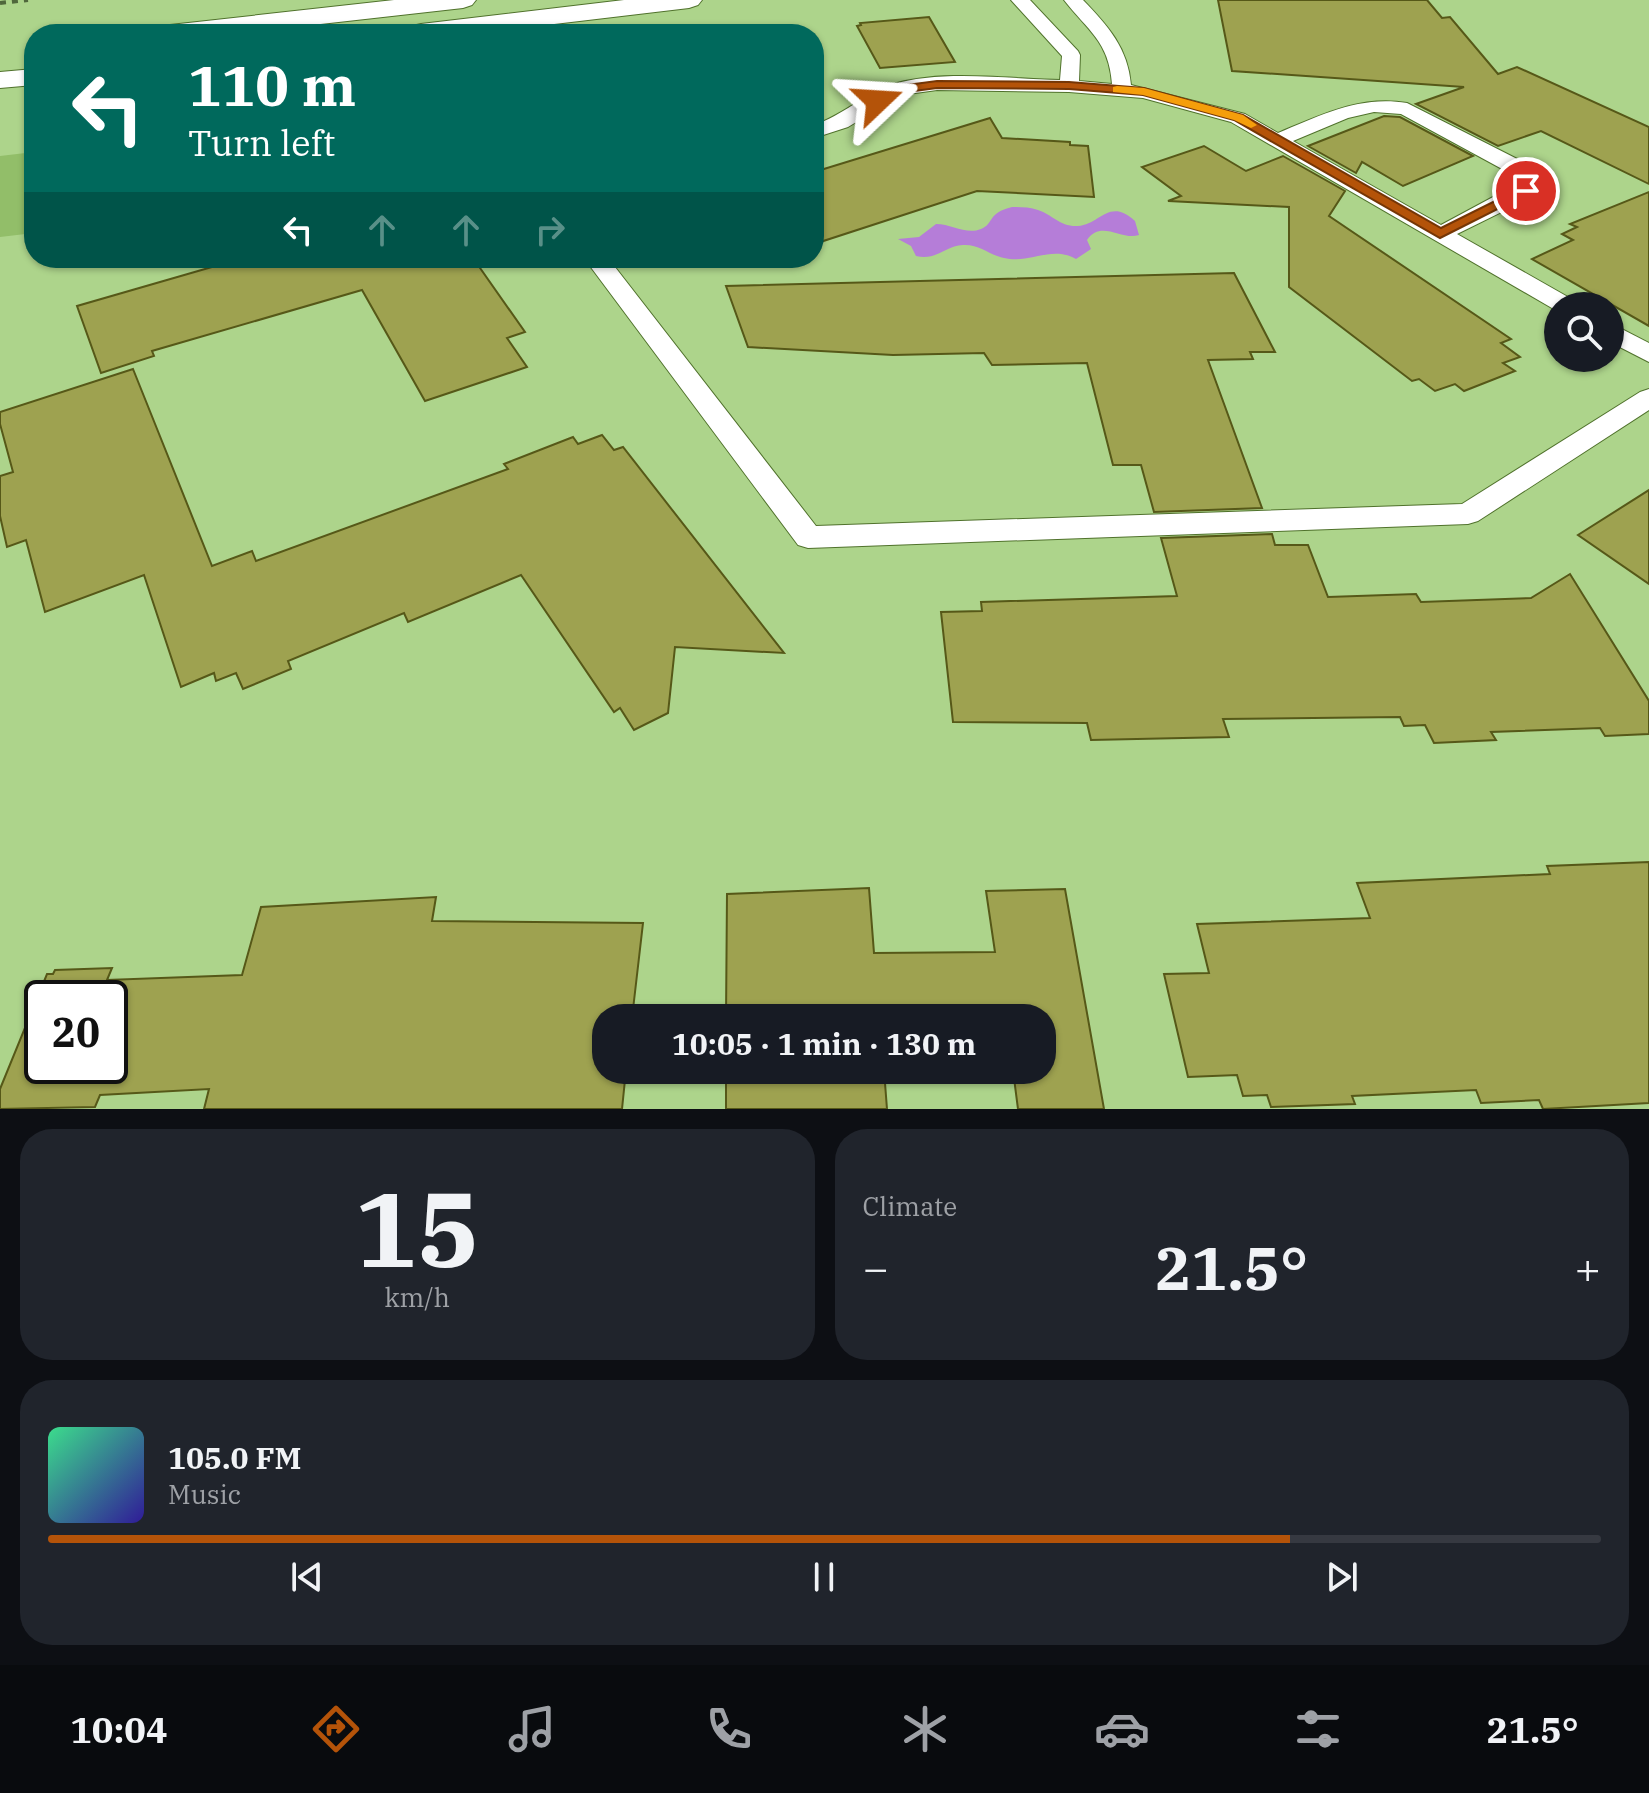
<!DOCTYPE html>
<meta charset="utf-8">
<style>
body{margin:0;font-family:"IBM Plex Serif",serif;background:#20242c;color:#f1f3f6;height:100vh;display:flex;flex-direction:column;font-size:30px;white-space:nowrap}
*{box-sizing:border-box;margin:0}
p{font-size:26px;color:#9ea1a6}
.icon{flex:none;width:44px;height:44px;fill:none;stroke:currentColor;stroke-width:2;stroke-linecap:round;stroke-linejoin:round}
.map{position:relative;height:1109px;overflow:hidden}
.drawer{display:flex;flex-direction:column;gap:20px;padding:20px;background:#0d0f14;flex:1}
.drawer>*{flex:none}
.hud{position:absolute;left:24px;top:24px;width:800px;height:244px;border-radius:32px;box-shadow:0 2px 6px #0004;background:#00695c;color:#fff;overflow:hidden}
.controls{position:absolute;left:1544px;top:292px;display:grid;gap:16px}
.controls a{display:grid;place-items:center;width:80px;height:80px;border-radius:50%;background:#171b24;box-shadow:0 2px 6px #0004;font-size:40px}
.speed{position:absolute;left:24px;top:980px;display:flex;gap:16px;font-size:40px;font-weight:700;text-align:center}
.speed>*{display:grid;place-content:center;width:104px;height:104px;border-radius:50%;background:#171b24;box-shadow:0 2px 6px #0004;line-height:1}
.speed .limit{border:4px solid #111;border-radius:12px;background:#fff;color:#111}
.pin{position:absolute;display:grid;place-items:center;width:68px;height:68px;color:#fff;margin:-34px;border:4px solid #fff;border-radius:50%;box-shadow:0 2px 8px #0007}
.me{position:absolute;width:88px;margin:-44px;rotate:70deg;stroke-linejoin:round;filter:drop-shadow(0 0 6px #0008)}
.turn{display:flex;align-items:center;gap:28px;height:168px;padding:0 32px;font-size:36px}
.turn .icon{width:104px;height:104px;stroke-width:2.5}
.turn b{display:block;font-size:56px;line-height:68px}
.lanes{display:flex;align-items:center;height:76px;padding:0 32px;background:#0003;justify-content:center;gap:40px;direction:ltr}
.lanes .off{opacity:.35}
.big{font-size:60px;font-weight:700;line-height:1.1}
.drawer .card{flex:1;display:flex;flex-direction:column;justify-content:center;gap:12px;min-width:0;padding:0 28px;border-radius:32px;background:#20242c}
.drawer .dial{align-items:center;gap:0}
.dial b{font-size:104px;line-height:1}
.song{display:flex;align-items:center;gap:24px}
.cover{width:96px;height:96px;border-radius:12px;background:linear-gradient(135deg,hsl(150 70% 55%),hsl(250 70% 35%))}
.played{height:8px;border-radius:4px;background:linear-gradient(90deg,#b45309 80%,#363941 80%)}
.keys{display:flex;justify-content:space-around;direction:ltr}
.heat{display:flex;justify-content:space-between;align-items:center;font-size:44px;direction:ltr}
.drawer .tiles{flex:1;display:grid;gap:20px;grid-template-columns:1fr 1fr}
.card:last-child{grid-column:span 2}
.trip{position:absolute;left:592px;top:1004px;width:464px;height:80px;border-radius:32px;background:#171b24;box-shadow:0 2px 6px #0004;font-weight:700;line-height:80px;text-align:center}
.dock{display:flex;height:128px;justify-content:space-around;align-items:center;background:#090b0e;color:#9ea1a6}
.dock .icon{width:56px;height:56px}
.dock .selected{color:#b45309}
.dock b{font-size:36px;color:#f1f3f6}
.map>svg:first-child{display:block}
.green{fill:#92be69}
.water{fill:#b57dd8}
.building{fill:#9ea250;stroke:#565818;stroke-width:2;fill-rule:evenodd}
.lines{fill:none;stroke-linecap:round;stroke-linejoin:round}
.service-casing{stroke:#50722c;stroke-width:2}
.secondary-casing{stroke:#50722c;stroke-width:2}
.service{fill:#fff;fill-rule:evenodd}
.secondary{fill:#fff;fill-rule:evenodd}
.rail{stroke:#50673c;stroke-width:4;stroke-dasharray:6 6;stroke-linecap:butt}
.route{fill:#b45309;stroke:#753606;stroke-width:2}
.slow{fill:#f59e0b}
</style>
<div class="map">
<svg width="1649" height="1109" viewBox="0 0 1649 1109">
<rect width="100%" height="100%" fill="#add48b"/>
<polygon class="green" points="34,152 34,233 0,237 0,156"/>
<path class="water" d="M1012,207C1020,207 1030,207 1038,210C1053,215 1060,227 1078,226C1100,225 1109,197 1135,221L1139,235C1122,241 1101,219 1087,240L1091,249L1076,259C1051,245 1031,264 1004,258C989,255 980,244 963,245C945,246 936,261 916,256L911,246L898,239L919,237L936,224C952,224 966,235 981,229C994,224 987,213 1012,207Z"/>
<g class="building">
<polygon points="1218,0 1427,0 1442,18 1450,17 1498,74 1517,67 1649,127 1649,184 1541,131 1498,146 1416,104 1464,87 1232,71"/>
<polygon points="929,17 955,62 880,68 857,26 861,25 860,23"/>
<polygon points="1384,116 1400,117 1473,156 1403,186 1362,162 1356,173 1308,146"/>
<polygon points="990,118 1002,138 1070,142 1070,145 1088,146 1094,197 977,191 814,244 814,172"/>
<polygon points="1204,146 1246,171 1283,156 1345,191 1329,216 1511,339 1501,343 1520,357 1503,363 1515,371 1464,391 1455,384 1435,391 1419,379 1412,381 1289,287 1289,207 1168,201 1181,196 1142,167"/>
<polygon points="1649,192 1649,326 1532,259 1573,240 1562,234 1577,227 1570,224"/>
<polygon points="243,258 473,258 525,332 507,338 527,367 425,401 362,290 152,351 154,356 101,373 77,306"/>
<polygon points="1234,273 1275,352 1250,352 1253,359 1208,360 1262,508 1154,512 1141,465 1113,465 1087,363 992,365 984,353 893,355 748,347 726,286"/>
<polygon points="133,369 212,566 252,551 256,561 508,469 504,464 573,437 578,444 602,435 614,450 623,447 784,653 675,647 668,713 634,730 620,708 614,712 521,575 408,622 404,613 288,661 291,669 243,689 236,673 216,681 214,673 181,687 144,575 45,612 26,540 7,547 0,516 0,476 13,472 0,424 0,412"/>
<polygon points="1649,490 1649,584 1578,535"/>
<polygon points="1272,534 1275,545 1308,545 1328,597 1416,594 1421,602 1531,598 1570,574 1649,701 1649,734 1605,736 1600,728 1491,732 1496,740 1434,743 1425,725 1404,726 1400,717 1223,719 1229,737 1091,740 1087,723 953,722 941,612 982,611 981,602 1177,596 1161,538"/>
<polygon points="1649,862 1649,1103 1543,1109 1539,1100 1481,1103 1476,1090 1352,1096 1355,1104 1271,1107 1267,1095 1243,1096 1237,1075 1188,1077 1164,974 1209,973 1197,924 1370,918 1357,883 1550,874 1547,866"/>
<polygon points="869,888 874,953 995,952 986,891 1065,889 1104,1109 1018,1109 1014,1078 989,1079 989,1070 1042,1070 1042,1018 726,1018 727,894"/>
<path d="M436,897L432,921L643,923L632,1018H606V1070H626L622,1109H204L209,1089L100,1095L95,1107L0,1109V1089L47,974H53L55,970L112,968L107,980L242,975L261,907ZM42,998H110V1066H42Z"/>
<polygon points="726,1070 884,1070 887,1109 726,1109"/>
</g>
<g class="lines">
<g class="service-casing">
<g id="service">
<path d="M1011,0H1030L1078,51L1080,55L1079,81L1112,84C1109,41 1088,31 1064,0H1083C1108,26 1128,48 1131,85L1245,114L1278,133C1321,115 1360,95 1407,103L1531,166L1543,182L1534,196L1457,234L1575,301L1578,306H1558L1557,311L1231,122L1143,98L1069,92L937,90L901,95L848,127L814,138V125C842,116 864,94 891,85C939,69 1010,79 1060,80L1062,56ZM1374,112L1401,114L1515,176L1521,182L1441,225L1293,141L1348,118Z"/>
<polygon points="419,28 425,29 428,34 410,34 413,29"/>
<polygon points="584,258 608,258 816,526 1462,504 1640,392 1649,389 1649,410 1478,521 1468,524 808,548 798,545"/>
<polygon points="1610,323 1649,343 1649,362 1610,342"/>
</g>
</g>
<g class="secondary-casing">
<g id="secondary">
<polygon points="394,0 476,0 472,5 463,8 231,34 148,34 152,28 161,26"/>
<polygon points="624,0 702,0 698,5 689,8 470,34 408,32 412,26 421,24"/>
<polygon points="34,69 34,85 0,88 0,72"/>
</g>
</g>
<use href="#service" class="service"/>
<use href="#secondary" class="secondary"/>
<polyline class="rail" points="0,3 28,0"/>
</g>
<polygon class="route" points="937,81 1069,82 1144,88 1243,115 1441,228 1521,188 1533,191 1440,238 1234,120 1143,95 1069,89 937,88 899,93 878,104 872,101 892,87"/>
<polygon class="slow" points="1117,86 1144,88 1243,115 1257,125 1251,128 1234,120 1143,95 1113,92 1113,87"/>
</svg>
<div class="controls">
<a><svg class="icon" aria-label="search" viewBox="0 0 24 24"><circle cx="10" cy="10" r="6"/><path d="M15 15l6 6"/></svg></a>
</div>
<div class="speed"><div class="limit">20</div></div>
<div class="pin" style="left:1526px;top:191px;background:#d93025"><svg class="icon" aria-label="arrive" viewBox="0 0 24 24"><path d="M6 21V4h12l-3 4 3 4H6"/></svg></div>
<svg class="me" style="left:878px;top:101px" viewBox="-20 -20 40 40"><path d="M0-17L14 15 0 8-14 15z" fill="#b45309" stroke="#fff" stroke-width="4"/></svg>
<div class="trip">10:05 · 1 min · 130 m</div>
<div class="hud">
<div class="turn"><svg class="icon" aria-label="left" viewBox="0 0 24 24"><path d="M17 20v-9H6M10 6l-5 5 5 5"/></svg><div><b>110 m</b>Turn left</div></div>
<div class="lanes"><svg class="icon" aria-label="left" viewBox="0 0 24 24"><path d="M17 20v-9H6M10 6l-5 5 5 5"/></svg><svg class="icon off" aria-label="ahead" viewBox="0 0 24 24"><path d="M12 20V5M6 11l6-6 6 6"/></svg><svg class="icon off" aria-label="ahead" viewBox="0 0 24 24"><path d="M12 20V5M6 11l6-6 6 6"/></svg><svg class="icon off" aria-label="right" viewBox="0 0 24 24"><path d="M7 20v-9h11M14 6l5 5-5 5"/></svg></div>
</div>
</div>
<section class="drawer">
<div class="tiles">
<div class="card dial"><b>15</b><p>km/h</p></div>
<div class="card"><p>Climate</p>
<div class="heat"><a>−</a><b class="big">21.5°</b><a>+</a></div>
</div>
<div class="card">
<div class="song"><i class="cover"></i><div><b>105.0 FM</b><p>Music</p></div></div>
<div class="played"></div>
<div class="keys"><svg class="icon" aria-label="previous" viewBox="0 0 24 24"><path d="M18 5L8 12l10 7zM5 5v14"/></svg><svg class="icon" aria-label="pause" viewBox="0 0 24 24"><path d="M8 5v14M16 5v14"/></svg><svg class="icon" aria-label="next" viewBox="0 0 24 24"><path d="M6 5l10 7-10 7zM19 5v14"/></svg></div>
</div>
</div>
</section>
<nav class="dock">
<b>10:04</b>
<svg class="icon selected" aria-label="directions" viewBox="0 0 24 24"><path d="M12 3l9 9-9 9-9-9zM9 14v-3h6M13 9l2 2-2 2"/></svg>
<svg class="icon" aria-label="music" viewBox="0 0 24 24"><path d="M9 18V5l10-2v13"/><circle cx="6" cy="18" r="3"/><circle cx="16" cy="16" r="3"/></svg>
<svg class="icon" aria-label="phone" viewBox="0 0 24 24"><path d="M5 4h4l2 5-3 2q2 4 5 5l2-3 5 2v4C11 20 4 13 5 4z"/></svg>
<svg class="icon" aria-label="climate" viewBox="0 0 24 24"><path d="M12 3v18M4 7l16 10M4 17L20 7"/></svg>
<svg class="icon" aria-label="car" viewBox="0 0 24 24"><path d="M5 17H2v-5l4-1 3-4h7l3 4 3 1v5h-3M9 17h6M6 11h13"/><circle cx="7" cy="17" r="2"/><circle cx="17" cy="17" r="2"/></svg>
<svg class="icon" aria-label="filters" viewBox="0 0 24 24"><path d="M4 7h16M4 17h16"/><circle cx="9" cy="7" r="2"/><circle cx="15" cy="17" r="2"/></svg>
<b>21.5°</b>
</nav>
